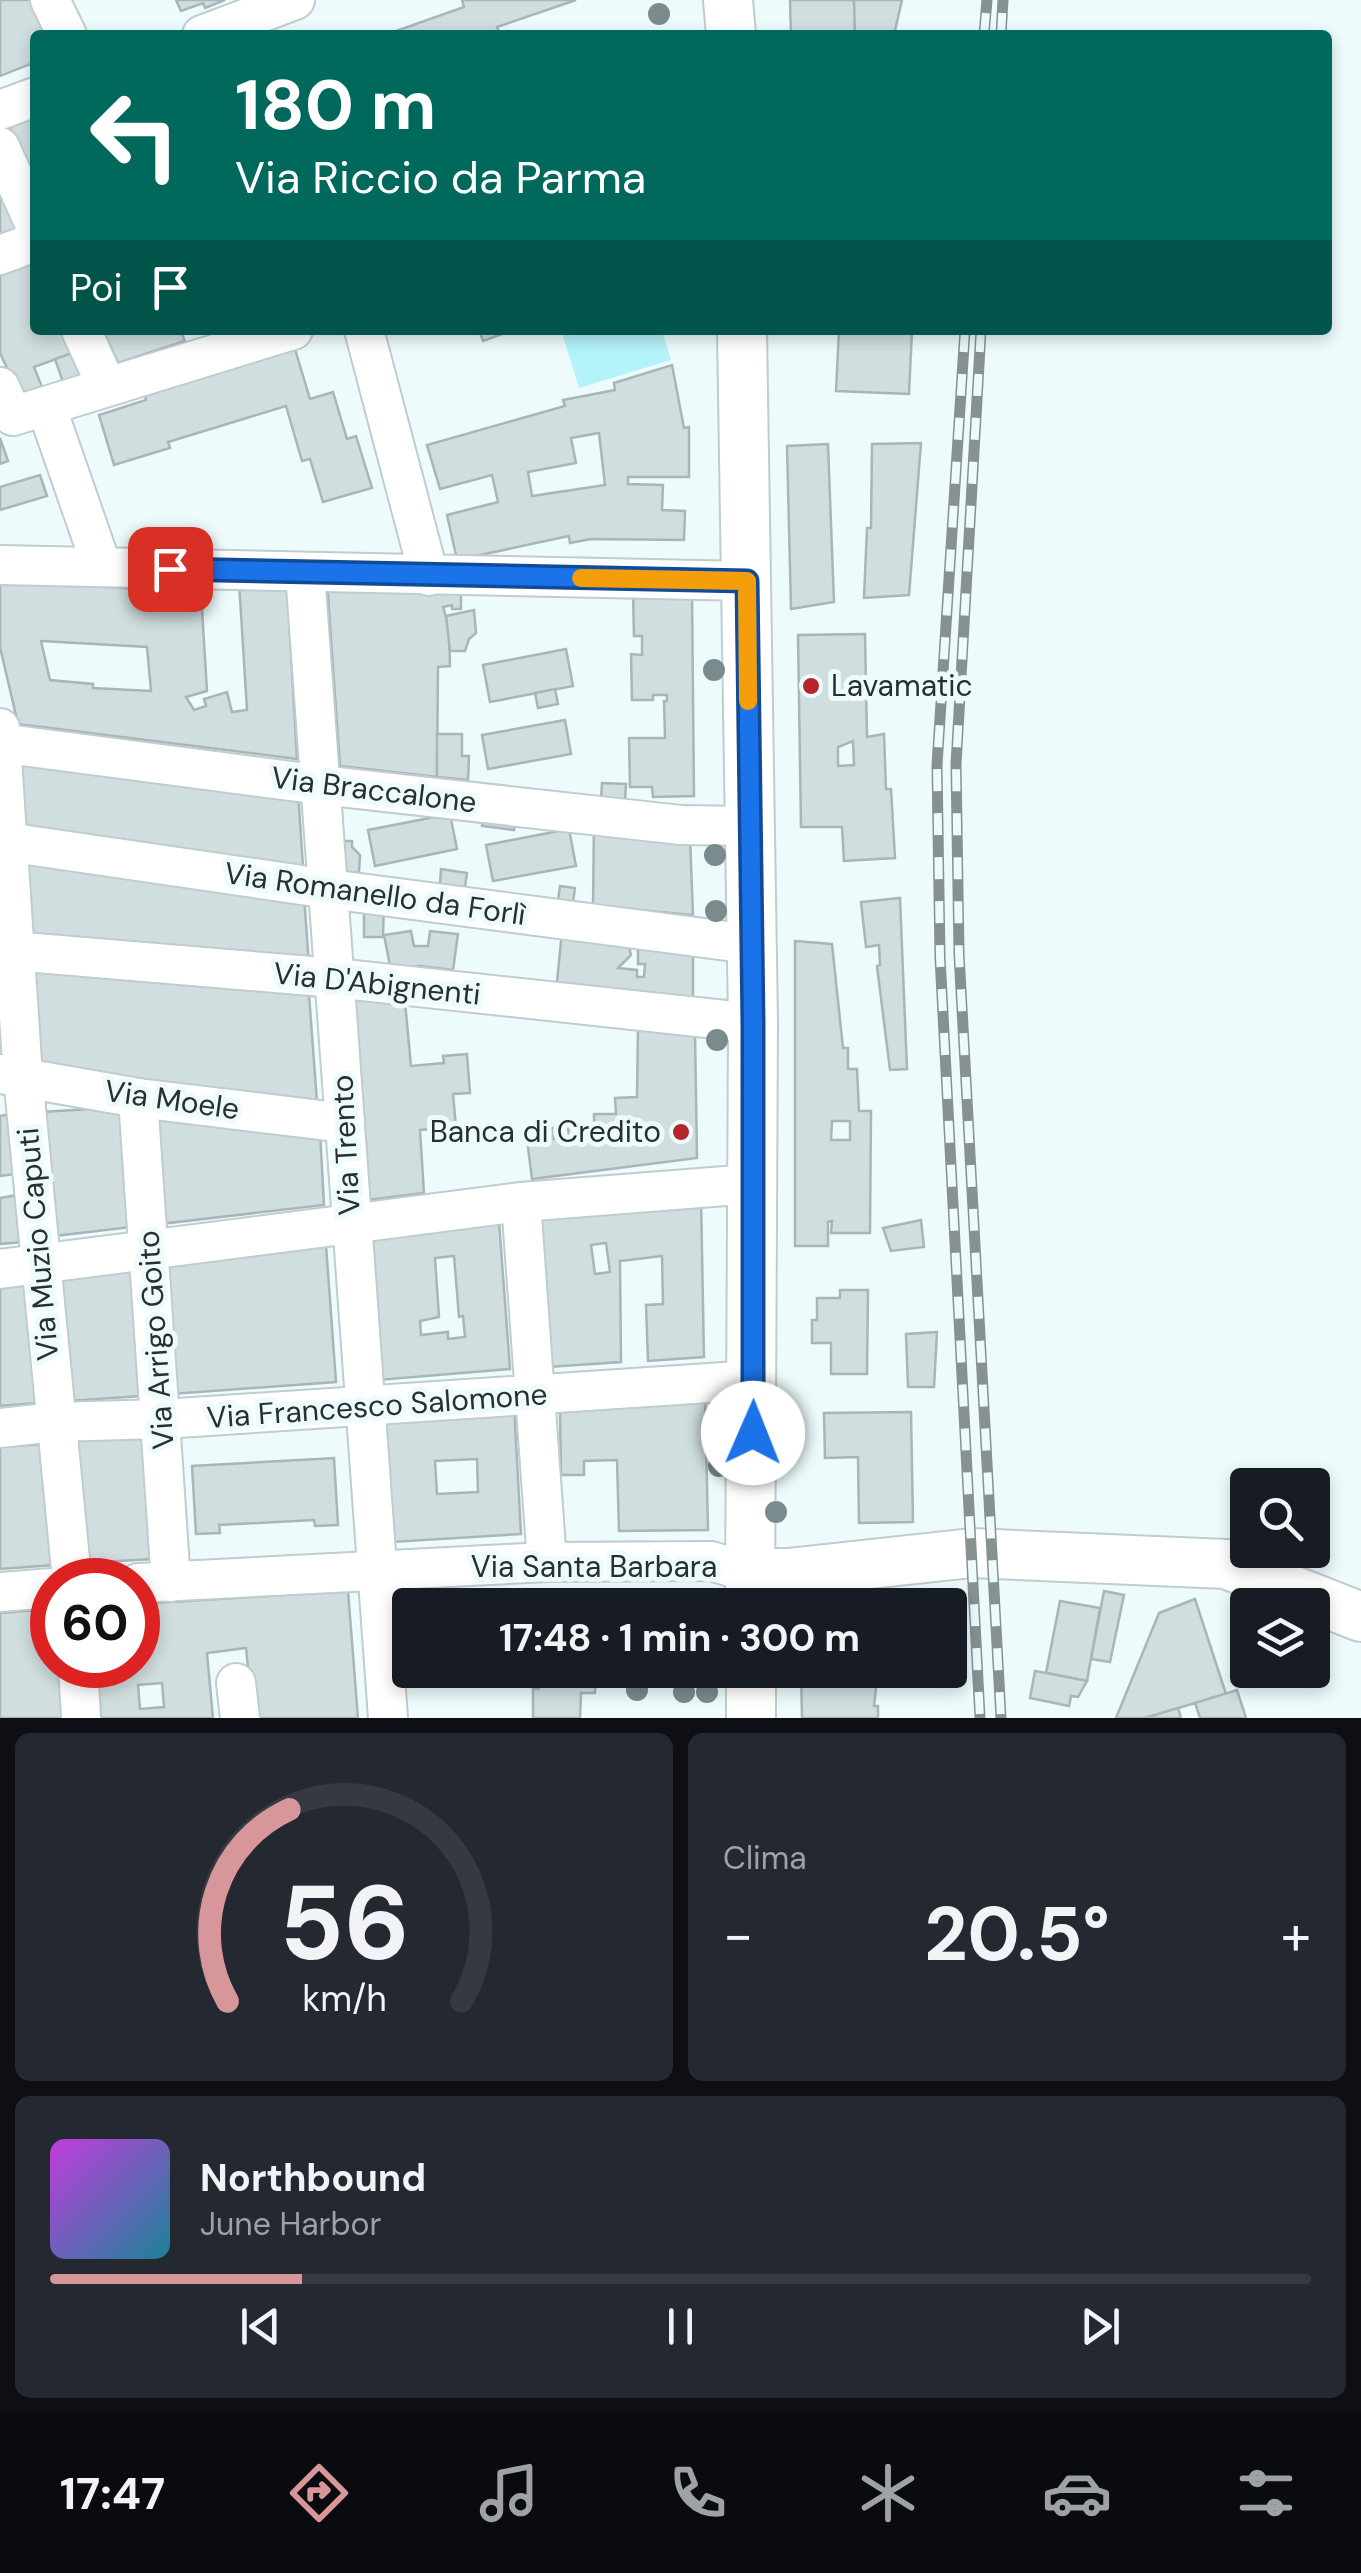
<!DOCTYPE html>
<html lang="it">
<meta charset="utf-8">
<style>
body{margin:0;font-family:"DM Sans",sans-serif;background:#242831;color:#f1f3f6;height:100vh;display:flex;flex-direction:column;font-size:38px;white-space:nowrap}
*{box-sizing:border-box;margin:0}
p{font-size:32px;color:#9ea1a6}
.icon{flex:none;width:55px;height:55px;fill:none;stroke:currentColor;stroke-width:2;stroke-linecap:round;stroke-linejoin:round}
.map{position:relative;height:1718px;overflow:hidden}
.details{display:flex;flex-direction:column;gap:15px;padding:15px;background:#0d0f14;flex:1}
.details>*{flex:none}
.banner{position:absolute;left:30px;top:30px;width:1302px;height:305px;border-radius:10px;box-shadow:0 5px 15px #0003;background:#00695c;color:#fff;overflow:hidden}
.buttons{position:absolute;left:1230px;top:1468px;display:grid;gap:20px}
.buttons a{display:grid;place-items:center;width:100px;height:100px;border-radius:10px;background:#171b24;box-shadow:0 5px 15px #0003;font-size:50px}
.speed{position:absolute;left:30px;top:1558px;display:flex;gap:20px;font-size:50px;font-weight:700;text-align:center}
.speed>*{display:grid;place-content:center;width:130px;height:130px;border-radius:50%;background:#171b24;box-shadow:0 5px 15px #0003;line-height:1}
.speed .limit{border:15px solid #d22;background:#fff;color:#111}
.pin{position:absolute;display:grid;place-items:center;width:85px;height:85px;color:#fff;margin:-42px;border-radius:20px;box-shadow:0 5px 15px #0006}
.me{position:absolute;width:110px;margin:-55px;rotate:1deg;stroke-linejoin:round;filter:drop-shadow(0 0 8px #0008)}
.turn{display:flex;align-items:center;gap:35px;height:210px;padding:0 40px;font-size:45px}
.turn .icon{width:130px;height:130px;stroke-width:2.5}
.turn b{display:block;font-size:70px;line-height:85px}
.then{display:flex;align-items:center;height:95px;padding:0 40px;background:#0003;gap:20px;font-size:38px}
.big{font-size:75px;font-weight:700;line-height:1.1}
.details .widget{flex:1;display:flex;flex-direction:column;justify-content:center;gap:15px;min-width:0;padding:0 35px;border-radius:15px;background:#242831}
.details .dial{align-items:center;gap:0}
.dial svg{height:260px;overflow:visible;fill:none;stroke:#363941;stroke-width:7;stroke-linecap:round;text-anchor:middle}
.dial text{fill:#f1f3f6;stroke:none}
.song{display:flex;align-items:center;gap:30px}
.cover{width:120px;height:120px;border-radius:15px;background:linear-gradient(135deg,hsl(290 70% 55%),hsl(190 70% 35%))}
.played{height:10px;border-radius:5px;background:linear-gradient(90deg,#d6969a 20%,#363941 20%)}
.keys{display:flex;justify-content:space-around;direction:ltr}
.heat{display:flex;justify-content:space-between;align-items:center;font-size:55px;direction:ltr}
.details .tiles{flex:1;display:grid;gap:15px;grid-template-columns:1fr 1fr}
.widget:last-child{grid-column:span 2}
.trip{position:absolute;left:392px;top:1588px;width:575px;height:100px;border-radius:10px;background:#171b24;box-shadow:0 5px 15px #0003;font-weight:700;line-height:100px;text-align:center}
.tabs{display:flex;height:160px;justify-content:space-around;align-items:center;background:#090b0e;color:#9ea1a6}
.tabs .icon{width:70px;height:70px}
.tabs .selected{color:#d6969a}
.tabs b{font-size:45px;color:#f1f3f6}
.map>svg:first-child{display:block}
.green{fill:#b5f3fa}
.building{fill:#d0dee0;stroke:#a9b6b8;stroke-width:2.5;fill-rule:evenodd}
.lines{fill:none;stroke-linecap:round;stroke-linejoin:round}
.minor-casing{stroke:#bfcdcf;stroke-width:42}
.major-casing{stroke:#bfcdcf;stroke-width:52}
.minor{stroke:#fff;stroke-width:38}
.major{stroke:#fff;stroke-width:48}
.rail-casing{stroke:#879192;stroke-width:11}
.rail{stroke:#edfbfd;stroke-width:8;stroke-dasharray:22;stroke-linecap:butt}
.tree{fill:#798b8d}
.route-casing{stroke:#114b97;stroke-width:25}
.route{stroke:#1a73e8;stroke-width:18}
.slow{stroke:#f59e0b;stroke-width:18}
.poi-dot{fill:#b5242a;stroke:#edfbfd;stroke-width:4}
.labels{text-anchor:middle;stroke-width:10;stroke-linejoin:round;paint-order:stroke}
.poi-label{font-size:30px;fill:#292f2f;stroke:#edfbfd;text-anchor:start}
.street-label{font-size:30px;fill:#292f2f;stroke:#edfbfd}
</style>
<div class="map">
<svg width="1361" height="1718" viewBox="0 0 1361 1718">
<rect width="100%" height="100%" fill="#edfbfd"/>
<polygon class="green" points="561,330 662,330 671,360 579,388"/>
<g class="building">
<polygon points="0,0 31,0 48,35 35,35 35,68 32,69 30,64 0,76"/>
<polygon points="176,0 225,0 205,8 203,3 181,11"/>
<polygon points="462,0 576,0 497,27 500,35 385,35 464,7"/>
<polygon points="790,0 854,0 855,35 791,35"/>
<polygon points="854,0 902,0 894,35 855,35"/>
<polygon points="35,111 35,181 7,121"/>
<polygon points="0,175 24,225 0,235"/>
<polygon points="35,253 35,330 71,330 81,350 34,367 42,387 20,396 0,353 0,263"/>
<polygon points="103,330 180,330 185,341 118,363"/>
<polygon points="479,330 513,330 483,341"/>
<polygon points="839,330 912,330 909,394 836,391"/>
<polygon points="295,349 310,399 333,392 347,439 356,436 372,488 323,502 310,459 302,461 286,406 168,442 170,448 114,465 99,415 146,400 144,391"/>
<polygon points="81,350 90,375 64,385 55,359"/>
<path d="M672,365L684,428L689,427V477H628V484L663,485L662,510L685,511L684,540L591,539L570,543L569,536L457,560L447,515L498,502L492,475L440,489L427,445L565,406L563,400L615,390L614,383ZM599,433L605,485L532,496L528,472L576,463L571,438Z"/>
<polygon points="0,438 8,461 0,464"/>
<polygon points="921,443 909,595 864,598 867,528 871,528 872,444"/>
<polygon points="828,444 834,602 791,609 787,446"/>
<polygon points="40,475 47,496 0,510 0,487"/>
<path d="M0,580L201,593L207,691L186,697L194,710L206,706L204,699L227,692L232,712L247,710L239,582L287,583L297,759L18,724L0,647ZM41,641L147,647L151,691L93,688V684L50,680Z"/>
<polygon points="327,582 461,587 461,609 452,609 452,605 443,607 449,627 450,666 438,667 437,777 340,766"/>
<polygon points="633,593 692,593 694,796 653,797 652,787 630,787 629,738 665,738 664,701 667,701 667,695 653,695 653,700 632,700 631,654 642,655 642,636 634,636"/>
<polygon points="474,610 476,633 469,639 465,651 450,651 446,616"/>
<path d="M865,634L867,737L884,734L886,789H891L895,858L844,861L842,827H801L798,635ZM853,741L854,765L838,766V747Z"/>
<polygon points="566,649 573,686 490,702 483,665"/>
<polygon points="555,689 558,704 538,708 535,693"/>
<polygon points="565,720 571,754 488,769 482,735"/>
<polygon points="437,734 462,734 462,756 469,756 468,780 437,777"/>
<polygon points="15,753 298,791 303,867 18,831"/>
<polygon points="602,783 626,784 625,801 601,799"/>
<polygon points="484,811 516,815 514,830 482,826"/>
<polygon points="450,814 457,849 375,866 368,830"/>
<polygon points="594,824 690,837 693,915 593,906"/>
<polygon points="569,829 576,866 493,881 486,845"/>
<polygon points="344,841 352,841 352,847 360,855 359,873 345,872"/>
<polygon points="20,859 304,896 309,966 29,939"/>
<polygon points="441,869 467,873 465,887 440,884"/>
<polygon points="560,886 575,888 573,902 558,900"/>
<polygon points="900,898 907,1069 890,1070 877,966 880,965 879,945 866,947 861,902"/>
<polygon points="364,901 384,903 383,937 364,937"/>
<polygon points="411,931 414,946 428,946 430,931 458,934 453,970 419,966 391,971 384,935"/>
<polygon points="562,931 629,947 631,955 618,968 637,970 637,977 644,977 645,964 638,964 638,937 693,944 693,1007 556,992"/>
<path d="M795,941L832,944L843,1048H848V1069H857L859,1111H871L870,1233H831L832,1221L828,1222V1246H795ZM832,1121H850V1140H831Z"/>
<polygon points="30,967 309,995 317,1102 37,1065"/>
<polygon points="353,998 405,1002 411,1066 444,1063 443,1056 467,1054 470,1093 453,1094 456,1127 420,1130 424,1193 367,1200"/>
<polygon points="638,1028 695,1033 697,1158 532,1179 526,1132 553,1128 554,1139 569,1137 568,1127 594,1124 594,1114 616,1114 615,1098 637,1097"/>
<polygon points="122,1107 132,1227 54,1236 42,1112"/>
<polygon points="152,1111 320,1132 324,1205 160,1224"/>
<polygon points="11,1114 16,1174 0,1176 0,1116"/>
<polygon points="17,1195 22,1242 0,1244 0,1198"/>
<path d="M701,1198L704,1357L648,1361L646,1305L663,1304L662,1256L620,1261L621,1362L549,1367L537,1218ZM606,1243L610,1272L595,1274L591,1245Z"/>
<polygon points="921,1220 924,1247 891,1251 883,1228"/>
<path d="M499,1222L510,1369L378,1380L371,1235ZM454,1256L459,1317L463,1316L465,1337L448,1339V1332L421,1335L420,1321L439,1317L435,1258Z"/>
<polygon points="326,1245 336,1382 172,1394 163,1264"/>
<polygon points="133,1268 141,1396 69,1401 56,1276"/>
<polygon points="26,1281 38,1403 0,1406 0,1284"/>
<polygon points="840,1290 868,1290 867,1374 831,1374 831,1343 812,1343 812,1320 817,1320 817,1298 840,1298"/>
<polygon points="937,1332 934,1387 908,1387 906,1334"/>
<polygon points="705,1395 708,1530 619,1531 617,1460 584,1461 584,1475 561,1475 560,1413 571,1403"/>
<path d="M514,1405L521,1534L392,1542L385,1420ZM477,1459L478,1492L437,1494L435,1461Z"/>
<polygon points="911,1412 913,1522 859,1523 858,1457 825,1458 824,1413"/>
<polygon points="145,1436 152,1559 85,1563 75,1441"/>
<polygon points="43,1444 54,1565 0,1569 0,1447"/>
<polygon points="334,1458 338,1525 315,1526 314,1520 219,1525 220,1533 196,1534 192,1466"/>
<path d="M348,1591L358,1718H253L246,1648L207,1653L213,1718H101L97,1665H138V1604ZM162,1683L164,1707L140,1709L138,1685Z"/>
<polygon points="1104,1591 1124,1595 1110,1662 1091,1659"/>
<polygon points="1195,1599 1226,1694 1145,1718 1116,1718 1159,1613"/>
<polygon points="1060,1601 1100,1608 1087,1681 1046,1673"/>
<polygon points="52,1609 52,1665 59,1665 63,1718 0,1718 0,1613"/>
<rect x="411" y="1670" width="48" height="5"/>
<polygon points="546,1670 596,1670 595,1693 581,1693 580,1718 533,1718 533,1689 539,1689 540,1676 546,1676"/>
<polygon points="801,1670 878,1670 874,1706 878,1706 878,1718 802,1718"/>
<polygon points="1035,1671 1046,1673 1087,1681 1078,1697 1071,1696 1069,1706 1030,1698"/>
<polygon points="1237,1690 1246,1718 1200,1718 1195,1703"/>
<polygon points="1178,1708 1181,1718 1145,1718"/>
</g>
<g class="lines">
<g class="minor-casing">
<g id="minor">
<polyline points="50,0 67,35"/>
<polyline points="202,35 295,0"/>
<polyline points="0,110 35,97"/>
<polyline points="0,147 35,225"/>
<polyline points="0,255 35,242"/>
<polyline points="81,330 107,387"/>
<polyline points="364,330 429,576"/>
<polyline points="0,387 13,416 293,330"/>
<polyline points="46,406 102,567"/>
<polyline points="0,565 747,581"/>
<polyline points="305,572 388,1718"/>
<polyline points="0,728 23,1077 72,1580"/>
<polyline points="0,743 321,785 681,825 749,826"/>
<polyline points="0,841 329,889 750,944"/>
<polyline points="0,950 335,978 753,1023"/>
<polyline points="1,1074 138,1098 345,1123"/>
<polyline points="138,1098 171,1582"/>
<polyline points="521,1202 547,1562"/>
<polyline points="0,1269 521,1202 751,1184"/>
<polyline points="0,1428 54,1422 163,1419 754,1380"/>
<polyline points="138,1583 547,1562 711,1561 750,1573"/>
<polyline points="0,1592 52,1588"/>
<polyline points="78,1665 81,1718"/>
<polyline points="236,1683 240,1718"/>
</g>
</g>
<g class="major-casing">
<g id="major">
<polyline points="728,0 731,35"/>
<polyline points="742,330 753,1023 750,1605"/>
<polyline points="750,1573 788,1573 972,1553 1226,1564 1361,1617"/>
<polyline points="751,1670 751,1718"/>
</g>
</g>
<use href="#minor" class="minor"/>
<use href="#major" class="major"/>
<g class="rail-casing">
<g id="rail">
<polyline points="984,35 987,0"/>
<polyline points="1001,35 1003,0"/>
<polyline points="965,330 937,765 940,957 980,1718"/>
<polyline points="981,330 956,764 959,954 1001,1718"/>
</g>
</g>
<use href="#rail" class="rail"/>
</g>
<g class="tree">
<circle cx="659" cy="14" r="11"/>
<circle cx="714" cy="670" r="11"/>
<circle cx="715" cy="855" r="11"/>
<circle cx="716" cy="911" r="11"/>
<circle cx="717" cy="1040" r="11"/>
<circle cx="719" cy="1466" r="11"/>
<circle cx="776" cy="1512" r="11"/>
<circle cx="637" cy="1690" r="11"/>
<circle cx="684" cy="1692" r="11"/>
<circle cx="707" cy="1692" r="11"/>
</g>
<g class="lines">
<g class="route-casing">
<polyline id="route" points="170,569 747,581 753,1023 753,1433"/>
</g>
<use href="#route" class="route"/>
<polyline class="slow" points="581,578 747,581 748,701"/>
</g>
<g class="poi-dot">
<circle cx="811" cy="686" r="10"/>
<circle cx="681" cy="1132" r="10"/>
</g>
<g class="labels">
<g class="poi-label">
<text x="831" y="696">Lavamatic</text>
<text x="661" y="1142" text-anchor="end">Banca di Credito</text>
</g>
<g class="street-label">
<text transform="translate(374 790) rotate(7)" y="10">Via Braccalone</text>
<text transform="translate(375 894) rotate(8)" y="10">Via Romanello da Forlì</text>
<text transform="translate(377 984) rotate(6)" y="10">Via D'Abignenti</text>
<text transform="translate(172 1100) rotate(8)" y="10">Via Moele</text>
<text transform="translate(346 1145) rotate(-93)" y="10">Via Trento</text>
<text transform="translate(38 1244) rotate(-95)" y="10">Via Muzio Caputi</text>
<text transform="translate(156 1340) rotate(-94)" y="10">Via Arrigo Goito</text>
<text transform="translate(377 1406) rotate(-4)" y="10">Via Francesco Salomone</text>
<text x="594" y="1577">Via Santa Barbara</text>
</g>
</g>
</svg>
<div class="buttons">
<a><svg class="icon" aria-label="search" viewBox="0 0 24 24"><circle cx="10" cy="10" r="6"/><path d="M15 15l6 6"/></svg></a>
<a><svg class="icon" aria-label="layers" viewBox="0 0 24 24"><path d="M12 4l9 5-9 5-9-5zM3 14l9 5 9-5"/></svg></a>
</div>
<div class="speed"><div class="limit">60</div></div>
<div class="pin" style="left:170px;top:569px;background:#d93025"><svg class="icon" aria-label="arrive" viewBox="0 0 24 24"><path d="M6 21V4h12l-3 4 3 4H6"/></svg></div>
<svg class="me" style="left:753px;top:1433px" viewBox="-20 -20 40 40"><circle r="19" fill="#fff"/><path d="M0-13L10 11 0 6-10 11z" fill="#1a73e8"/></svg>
<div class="trip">17:48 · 1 min · 300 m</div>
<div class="banner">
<div class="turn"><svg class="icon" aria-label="left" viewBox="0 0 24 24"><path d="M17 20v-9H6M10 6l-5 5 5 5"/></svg><div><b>180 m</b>Via Riccio da Parma</div></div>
<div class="then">Poi<svg class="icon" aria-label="arrive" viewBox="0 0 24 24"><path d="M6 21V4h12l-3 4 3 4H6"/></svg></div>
</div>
</div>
<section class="details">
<div class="tiles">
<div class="widget dial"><svg viewBox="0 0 100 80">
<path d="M14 69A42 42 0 1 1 86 69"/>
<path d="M14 69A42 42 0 0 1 33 10" stroke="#d6969a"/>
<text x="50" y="56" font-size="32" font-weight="700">56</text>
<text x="50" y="72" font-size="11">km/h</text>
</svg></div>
<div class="widget"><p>Clima</p>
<div class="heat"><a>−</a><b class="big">20.5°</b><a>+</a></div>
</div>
<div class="widget">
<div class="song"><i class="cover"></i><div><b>Northbound</b><p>June Harbor</p></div></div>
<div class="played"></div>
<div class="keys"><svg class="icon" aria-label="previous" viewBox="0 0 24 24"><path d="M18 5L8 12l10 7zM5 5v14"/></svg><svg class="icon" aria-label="pause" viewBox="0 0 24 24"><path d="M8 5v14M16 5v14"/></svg><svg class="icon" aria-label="next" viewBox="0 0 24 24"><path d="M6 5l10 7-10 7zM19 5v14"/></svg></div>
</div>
</div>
</section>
<nav class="tabs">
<b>17:47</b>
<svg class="icon selected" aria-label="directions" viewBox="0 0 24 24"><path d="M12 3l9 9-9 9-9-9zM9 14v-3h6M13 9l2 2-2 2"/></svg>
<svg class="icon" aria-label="music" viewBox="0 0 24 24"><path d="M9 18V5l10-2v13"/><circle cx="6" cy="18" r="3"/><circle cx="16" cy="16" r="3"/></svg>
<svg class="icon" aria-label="phone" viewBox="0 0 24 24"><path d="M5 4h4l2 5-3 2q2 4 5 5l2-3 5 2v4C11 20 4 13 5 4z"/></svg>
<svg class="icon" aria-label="climate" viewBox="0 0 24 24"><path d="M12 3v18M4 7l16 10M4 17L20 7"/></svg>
<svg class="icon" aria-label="car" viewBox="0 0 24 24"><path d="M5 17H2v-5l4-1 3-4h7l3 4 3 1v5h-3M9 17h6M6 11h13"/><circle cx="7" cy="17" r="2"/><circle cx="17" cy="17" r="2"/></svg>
<svg class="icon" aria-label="filters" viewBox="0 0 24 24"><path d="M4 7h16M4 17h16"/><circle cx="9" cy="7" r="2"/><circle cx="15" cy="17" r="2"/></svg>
</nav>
